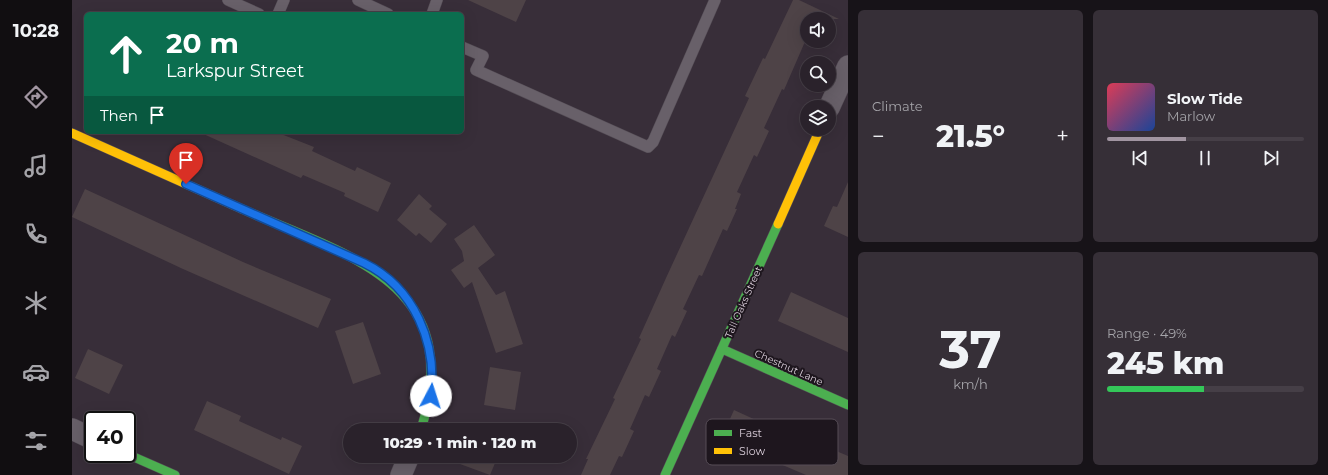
<!DOCTYPE html>
<meta charset="utf-8">
<style>
body{margin:0;font-family:Montserrat,sans-serif;background:#362f37;color:#f1f3f6;height:100vh;display:flex;flex-direction:column;font-size:15px;white-space:nowrap}
*{box-sizing:border-box;margin:0}
p{font-size:13px;color:#a5a4a9}
.icon{flex:none;width:22px;height:22px;fill:none;stroke:currentColor;stroke-width:2;stroke-linecap:round;stroke-linejoin:round}
.map{position:relative;flex:1;overflow:hidden}
.side{display:flex;flex-direction:column;gap:10px;padding:10px;background:#171318;width:480px}
.side>*{flex:none}
.guide{position:absolute;left:12px;top:12px;width:380px;height:122px;border-radius:6px;box-shadow:0 4px 16px #0002,0 0 0 1px #463f47;background:#0b6e4f;color:#fff;overflow:hidden}
.tools{position:absolute;left:728px;top:12px;display:grid;gap:8px}
.tools a{display:grid;place-items:center;width:36px;height:36px;border-radius:50%;background:#2a222b;box-shadow:0 4px 16px #0002,0 0 0 1px #463f47;font-size:20px}
.speed{position:absolute;left:12px;top:411px;display:flex;gap:8px;font-size:20px;font-weight:700;text-align:center}
.speed>*{display:grid;place-content:center;width:52px;height:52px;border-radius:50%;background:#2a222b;box-shadow:0 4px 16px #0002,0 0 0 1px #463f47;line-height:1}
.speed .limit{border:2px solid #111;border-radius:6px;background:#fff;color:#111}
.pin{position:absolute;display:grid;place-items:center;width:34px;height:34px;color:#fff;margin:-41px -17px;border-radius:50% 50% 50% 0;rotate:-45deg;box-shadow:0 0 4px #0007}
.pin .icon{rotate:45deg}
.me{position:absolute;width:44px;margin:-22px;rotate:5deg;stroke-linejoin:round;filter:drop-shadow(0 0 3px #0008)}
.turn{display:flex;align-items:center;gap:14px;height:84px;padding:0 16px;font-size:18px}
.turn .icon{width:52px;height:52px;stroke-width:2.5}
.turn b{display:block;font-size:28px;line-height:34px}
.then{display:flex;align-items:center;height:38px;padding:0 16px;background:#0003;gap:8px;font-size:15px}
.big{font-size:30px;font-weight:800;line-height:1.1}
.side .widget{flex:1;display:flex;flex-direction:column;justify-content:center;gap:6px;min-width:0;padding:0 14px;border-radius:6px;background:#362f37}
.side .dial{align-items:center;gap:0}
.dial b{font-size:52px;line-height:1}
.song{display:flex;align-items:center;gap:12px}
.cover{width:48px;height:48px;border-radius:6px;background:linear-gradient(135deg,hsl(350 70% 55%),hsl(220 70% 35%))}
.played{height:4px;border-radius:2px;background:linear-gradient(90deg,#a195a1 40%,#463f47 40%)}
.keys{display:flex;justify-content:space-around;direction:ltr}
.heat{display:flex;justify-content:space-between;align-items:center;font-size:22px;direction:ltr}
.charge{height:6px;border-radius:3px;background:linear-gradient(90deg,#34c759 49%,#463f47 0)}
.side .tiles{flex:1;display:grid;gap:10px;grid-template-columns:repeat(2,1fr)}
.trip{position:absolute;left:271px;top:423px;width:234px;height:40px;border-radius:20px;background:#2a222b;box-shadow:0 4px 16px #0002,0 0 0 1px #463f47;font-weight:800;line-height:40px;text-align:center}
main{display:flex;flex:1;min-height:0}
.dock{display:flex;flex-direction:column;width:72px;justify-content:space-around;align-items:center;background:#110e11;color:#a5a4a9}
.dock .icon{width:28px;height:28px}
.dock .active{color:#a195a1}
.dock b{font-size:18px;color:#f1f3f6}
.map>svg:first-child{display:block}
.building{fill:#4e4347}
.lines{fill:none;stroke-linecap:round;stroke-linejoin:round}
.lane-casing{stroke:#534b54;stroke-width:12}
.street-casing{stroke:#534b54;stroke-width:22}
.fast-casing{stroke:#534b54;stroke-width:10}
.slow-casing{stroke:#534b54;stroke-width:10}
.lane{stroke:#686069;stroke-width:11}
.street{stroke:#686069;stroke-width:21}
.fast{stroke:#4caf50;stroke-width:9}
.slow{stroke:#ffc107;stroke-width:9}
.route-casing{stroke:#114b97;stroke-width:10}
.route{stroke:#1a73e8;stroke-width:7}
.labels{text-anchor:middle;stroke-width:4;stroke-linejoin:round;paint-order:stroke}
.street-label{font-size:10px;fill:#d9cdd9;stroke:#1e161e}
.key{fill:#1e161e;stroke:#564d56;stroke-width:1}
.key-label{font-size:11px;fill:#d9cdd9}
</style>
<main>
<nav class="dock">
<b>10:28</b>
<svg class="icon active" aria-label="directions" viewBox="0 0 24 24"><path d="M12 3l9 9-9 9-9-9zM9 14v-3h6M13 9l2 2-2 2"/></svg>
<svg class="icon" aria-label="music" viewBox="0 0 24 24"><path d="M9 18V5l10-2v13"/><circle cx="6" cy="18" r="3"/><circle cx="16" cy="16" r="3"/></svg>
<svg class="icon" aria-label="phone" viewBox="0 0 24 24"><path d="M5 4h4l2 5-3 2q2 4 5 5l2-3 5 2v4C11 20 4 13 5 4z"/></svg>
<svg class="icon" aria-label="climate" viewBox="0 0 24 24"><path d="M12 3v18M4 7l16 10M4 17L20 7"/></svg>
<svg class="icon" aria-label="car" viewBox="0 0 24 24"><path d="M5 17H2v-5l4-1 3-4h7l3 4 3 1v5h-3M9 17h6M6 11h13"/><circle cx="7" cy="17" r="2"/><circle cx="17" cy="17" r="2"/></svg>
<svg class="icon" aria-label="filters" viewBox="0 0 24 24"><path d="M4 7h16M4 17h16"/><circle cx="9" cy="7" r="2"/><circle cx="15" cy="17" r="2"/></svg>
</nav>
<div class="map">
<svg width="776" height="475" viewBox="0 0 776 475">
<rect width="100%" height="100%" fill="#382e39"/>
<g class="building">
<polygon points="396,0 454,0 444,22"/>
<polygon points="721,0 727,0 767,19 735,19 735,37 712,90 710,89 692,128 697,131 685,157 682,155 665,192 669,194 663,209 665,209 655,231 651,229 630,276 627,275 611,309 615,311 603,337 600,335 585,369 589,371 577,397 573,395 558,429 562,431 550,457 547,456 538,475 509,475 516,459 514,459 543,399 541,398 569,339 567,338 594,278 677,98 673,96 691,58 693,59"/>
<polygon points="127,132 204,132 242,147 240,151 283,171 285,167 319,183 306,212 272,196 273,193 231,175 229,178"/>
<polygon points="776,182 776,237 752,226 761,206 765,207"/>
<polygon points="13,189 171,262 259,299 246,328 111,269 0,217"/>
<polygon points="347,194 360,206 357,209 375,224 359,243 347,233 344,236 325,220"/>
<polygon points="402,225 423,255 406,268 424,295 433,291 451,344 424,353 400,282 392,288 379,270 392,261 390,251 382,239"/>
<polygon points="719,292 776,318 776,352 706,321"/>
<polygon points="291,322 309,374 281,384 263,331"/>
<polygon points="16,349 51,365 37,394 3,378"/>
<polygon points="418,367 449,372 443,410 412,405"/>
<polygon points="135,401 169,416 167,421 209,440 210,437 230,446 217,474 122,430"/>
<polygon points="662,410 712,433 713,429 776,456 776,475 734,475 649,439"/>
<polygon points="391,456 426,456 418,475 388,464"/>
</g>
<g class="lines">
<g class="lane-casing">
<g id="lane">
<polyline points="156,0 187,14"/>
<polyline points="286,0 316,14"/>
<polyline points="206,14 212,0"/>
<polyline points="360,14 365,0"/>
<polyline points="390,47 411,56 404,70 576,147 581,142 643,0"/>
</g>
</g>
<g class="street-casing">
<g id="street">
<polyline points="757,108 776,66"/>
<polyline points="0,429 21,439"/>
<polyline points="329,475 337,456"/>
</g>
</g>
<g class="fast-casing">
<g id="fast">
<path d="M170,209C278,257 394,282 349,430"/>
<polyline points="650,349 776,405"/>
<polyline points="55,454 103,475"/>
<polyline points="593,475 706,224"/>
</g>
</g>
<g class="slow-casing">
<g id="slow">
<polyline points="0,133 170,209"/>
<polyline points="706,224 748,129"/>
</g>
</g>
<use href="#lane" class="lane"/>
<use href="#street" class="street"/>
<use href="#fast" class="fast"/>
<use href="#slow" class="slow"/>
</g>
<g class="lines">
<g class="route-casing">
<path id="route" d="M114,184L292,263C343,288 365,343 359,396"/>
</g>
<use href="#route" class="route"/>
</g>
<g class="labels">
<g class="street-label">
<text transform="translate(671 302) rotate(-66)" y="4">Tall Oaks Street</text>
<text transform="translate(717 367) rotate(24)" y="4">Chestnut Lane</text>
</g>
</g>
<rect x="634" y="419" width="132" height="46" rx="6" class="key"/>
<rect x="642" y="430" width="18" height="6" fill="#4caf50"/>
<rect x="642" y="448" width="18" height="6" fill="#ffc107"/>
<g class="key-label">
<text x="667" y="437">Fast</text>
<text x="667" y="455">Slow</text>
</g>
</svg>
<div class="tools">
<a><svg class="icon" aria-label="sound" viewBox="0 0 24 24"><path d="M4 9h4l5-4v14l-5-4H4zM17 9q2 3 0 6"/></svg></a>
<a><svg class="icon" aria-label="search" viewBox="0 0 24 24"><circle cx="10" cy="10" r="6"/><path d="M15 15l6 6"/></svg></a>
<a><svg class="icon" aria-label="layers" viewBox="0 0 24 24"><path d="M12 4l9 5-9 5-9-5zM3 14l9 5 9-5"/></svg></a>
</div>
<div class="speed"><div class="limit">40</div></div>
<div class="pin" style="left:114px;top:184px;background:#d93025"><svg class="icon" aria-label="arrive" viewBox="0 0 24 24"><path d="M6 21V4h12l-3 4 3 4H6"/></svg></div>
<svg class="me" style="left:359px;top:396px" viewBox="-20 -20 40 40"><circle r="19" fill="#fff"/><path d="M0-13L10 11 0 6-10 11z" fill="#1a73e8"/></svg>
<div class="trip">10:29 · 1 min · 120 m</div>
<div class="guide">
<div class="turn"><svg class="icon" aria-label="ahead" viewBox="0 0 24 24"><path d="M12 20V5M6 11l6-6 6 6"/></svg><div><b>20 m</b>Larkspur Street</div></div>
<div class="then">Then<svg class="icon" aria-label="arrive" viewBox="0 0 24 24"><path d="M6 21V4h12l-3 4 3 4H6"/></svg></div>
</div>
</div>
<section class="side">
<div class="tiles">
<div class="widget"><p>Climate</p>
<div class="heat"><a>−</a><b class="big">21.5°</b><a>+</a></div>
</div>
<div class="widget">
<div class="song"><i class="cover"></i><div><b>Slow Tide</b><p>Marlow</p></div></div>
<div class="played"></div>
<div class="keys"><svg class="icon" aria-label="previous" viewBox="0 0 24 24"><path d="M18 5L8 12l10 7zM5 5v14"/></svg><svg class="icon" aria-label="pause" viewBox="0 0 24 24"><path d="M8 5v14M16 5v14"/></svg><svg class="icon" aria-label="next" viewBox="0 0 24 24"><path d="M6 5l10 7-10 7zM19 5v14"/></svg></div>
</div>
<div class="widget dial"><b>37</b><p>km/h</p></div>
<div class="widget"><p>Range · 49%</p><b class="big">245 km</b><div class="charge"></div></div>
</div>
</section>
</main>
